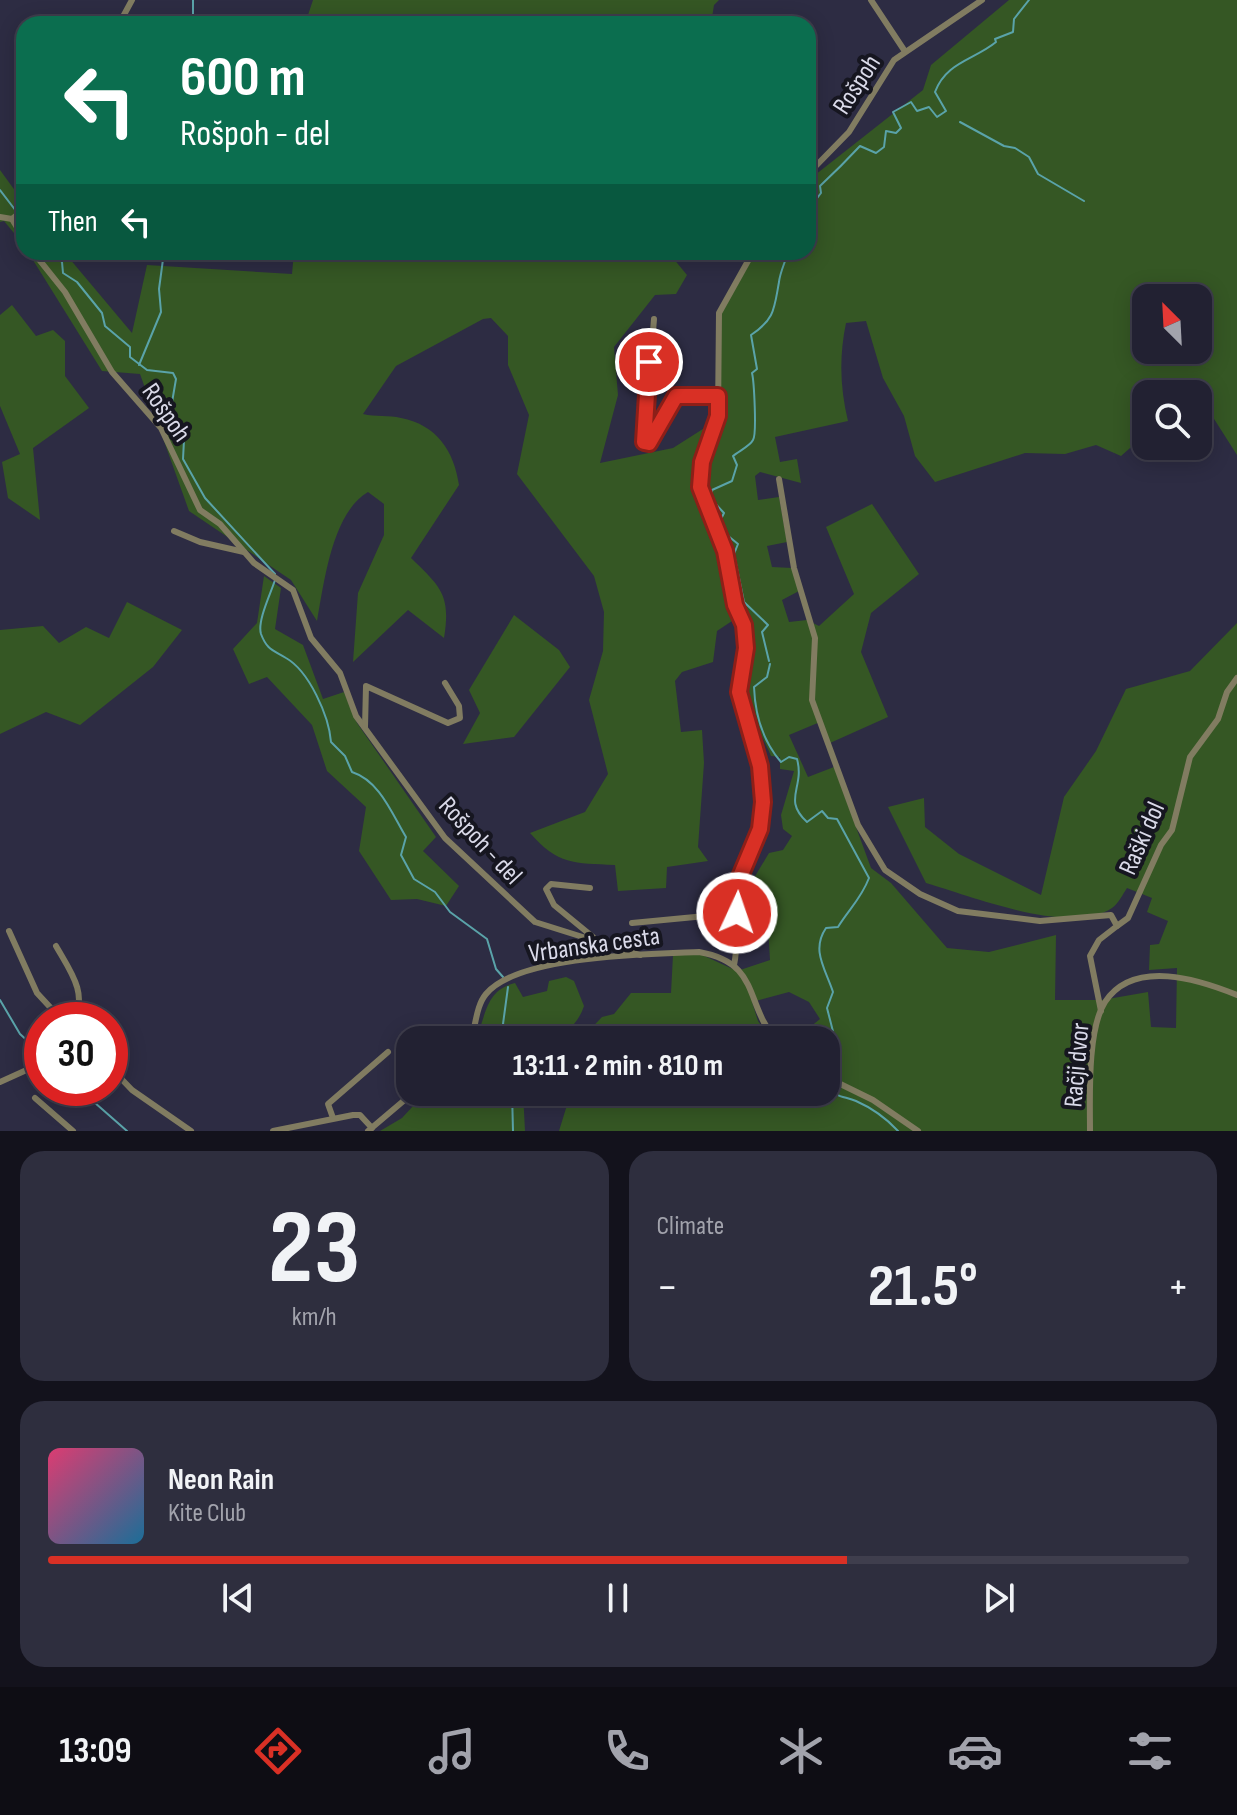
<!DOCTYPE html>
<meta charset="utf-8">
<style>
body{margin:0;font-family:"Sofia Sans Condensed",sans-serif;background:#2e2e3e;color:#f1f3f6;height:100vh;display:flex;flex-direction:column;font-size:30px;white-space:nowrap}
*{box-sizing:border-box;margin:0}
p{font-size:26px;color:#a2a3ac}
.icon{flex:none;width:44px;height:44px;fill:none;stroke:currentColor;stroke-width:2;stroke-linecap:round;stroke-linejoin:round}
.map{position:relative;height:1131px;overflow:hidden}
.panel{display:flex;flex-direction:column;gap:20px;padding:20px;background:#13121c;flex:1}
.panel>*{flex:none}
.banner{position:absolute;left:16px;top:16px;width:800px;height:244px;border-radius:24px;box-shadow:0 4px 20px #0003,0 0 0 2px #3f3e4d;background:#0b6e4f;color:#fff;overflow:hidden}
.needle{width:52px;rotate:336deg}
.controls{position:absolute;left:1132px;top:284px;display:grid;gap:16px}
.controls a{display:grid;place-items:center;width:80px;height:80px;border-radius:16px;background:#222132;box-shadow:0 4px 20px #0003,0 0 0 2px #3f3e4d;font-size:40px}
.speed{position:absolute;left:24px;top:1002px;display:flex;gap:16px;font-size:40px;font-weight:700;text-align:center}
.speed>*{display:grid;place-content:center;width:104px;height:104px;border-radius:50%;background:#222132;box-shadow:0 4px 20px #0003,0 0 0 2px #3f3e4d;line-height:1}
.speed .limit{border:12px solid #d22;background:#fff;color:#111}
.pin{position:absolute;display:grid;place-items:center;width:68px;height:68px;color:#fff;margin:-34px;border:4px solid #fff;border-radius:50%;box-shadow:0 2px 8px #0007}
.me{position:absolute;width:88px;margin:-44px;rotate:3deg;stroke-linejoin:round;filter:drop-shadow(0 0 6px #0008)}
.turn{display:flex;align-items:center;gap:28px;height:168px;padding:0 32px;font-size:36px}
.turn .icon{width:104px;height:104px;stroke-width:2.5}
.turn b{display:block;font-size:56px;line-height:68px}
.then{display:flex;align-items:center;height:76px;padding:0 32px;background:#0003;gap:16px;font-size:30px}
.big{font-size:60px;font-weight:700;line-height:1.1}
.panel .tile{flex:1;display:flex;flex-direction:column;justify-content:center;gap:12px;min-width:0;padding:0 28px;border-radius:24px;background:#2e2e3e}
.panel .dial{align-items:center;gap:0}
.dial b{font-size:104px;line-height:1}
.song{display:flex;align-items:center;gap:24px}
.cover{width:96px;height:96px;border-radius:12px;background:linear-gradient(135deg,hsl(340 70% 55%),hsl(200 70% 35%))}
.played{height:8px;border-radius:4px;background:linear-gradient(90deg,#d93025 70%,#3f3e4d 70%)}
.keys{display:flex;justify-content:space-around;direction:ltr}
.heat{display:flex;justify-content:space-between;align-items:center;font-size:44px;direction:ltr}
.panel .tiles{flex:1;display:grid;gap:20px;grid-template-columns:1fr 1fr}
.tile:last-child{grid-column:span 2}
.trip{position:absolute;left:396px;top:1026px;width:444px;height:80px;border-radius:24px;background:#222132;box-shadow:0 4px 20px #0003,0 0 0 2px #3f3e4d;font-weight:700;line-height:80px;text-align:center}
.tabs{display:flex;height:128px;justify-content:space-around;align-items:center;background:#0e0d14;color:#a2a3ac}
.tabs .icon{width:56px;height:56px}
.tabs .active{color:#d93025}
.tabs b{font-size:36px;color:#f1f3f6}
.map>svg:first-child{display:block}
.green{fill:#355724;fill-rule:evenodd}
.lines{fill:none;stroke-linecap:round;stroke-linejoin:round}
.stream{stroke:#5aa3a9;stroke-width:2}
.minor{stroke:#817c61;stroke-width:6}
.route-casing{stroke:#8d1f18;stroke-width:20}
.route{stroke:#d93025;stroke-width:14}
.labels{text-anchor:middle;stroke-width:8;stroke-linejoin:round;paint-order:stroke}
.street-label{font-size:26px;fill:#dadae9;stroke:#161620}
</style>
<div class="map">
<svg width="1237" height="1131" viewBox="0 0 1237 1131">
<rect width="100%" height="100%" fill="#2d2c43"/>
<g class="green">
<polygon points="313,0 719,0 714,5 711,24 305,24"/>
<path d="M1009,0H1237V455L1202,400L1198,402V394H1146V434L1121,456L1096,445L1065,454L1025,453L935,482L915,456L904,416L883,378L866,321L846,323C839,357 840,388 848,421L775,437L780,462L797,459L801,483L760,472L755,476L758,500L779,497L787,542L767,546L772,567L792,568L799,591L782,600L789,622L807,620L819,626L854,594L826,527L872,504L919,574L871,613L861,652L888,717L830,743L820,722L789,735L808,777L834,767L871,868L891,883L947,948L989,952L1056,935L1055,1000H1102L1148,992L1151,1027L1176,1028L1177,968L1149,970L1150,945L1159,944L1168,921L1147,912L1152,898L1127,888C1123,894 1118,904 1112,908C1070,936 971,896 926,883L888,807L924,798L925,827L959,854L1041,895L1064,797L1096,751L1126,689L1190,671L1237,623V1131H559L571,1092H826V1040H794L820,1019L809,1002L789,992L752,1002L758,1021L772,1040H580L602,1017L614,1014L631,993H671L673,955L698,953L737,971L770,960L767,910L748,888L769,853L783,850L792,836L783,829L781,815L794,771L780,769V757L771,756C761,732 742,702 742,678C743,653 753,639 741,615L717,631L713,662L682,672L675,681L681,732L702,730L704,763L698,847L708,861L667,867L666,888L618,891L615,865C574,863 558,865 530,833L585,812L608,774L589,700L603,651L604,612L594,576L517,474L529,415L508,365V336L491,318L483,319L396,366L363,414C375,417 389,415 401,418C437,425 454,451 459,485L411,558C441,587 451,595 444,638L408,610L353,662L358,593L384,535V504L368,492C332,513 324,583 317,621L291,580L189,511L140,374L102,371L28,252H64L132,333L147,265L292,274L294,252H668L687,275L676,294L655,295L614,347L618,395L600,463L673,448L717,420L718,316L750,260L744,252H808V167L815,175L923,90L931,65ZM1146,298H1198V350H1146Z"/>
<polygon points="0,170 24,203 24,245 4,221 0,222"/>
<polygon points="12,305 36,336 53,330 65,341 65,376 89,408 33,448 40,520 8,498 2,462 20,454 0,406 0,315"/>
<polygon points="264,576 281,588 275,629 303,645 323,699 344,692 357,723 436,837 423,851 459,886 446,906 417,899 391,900 359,851 366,807 327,771 312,725 267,677 249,684 233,649 257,623"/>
<polygon points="127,602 182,630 153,667 80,725 46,712 0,734 0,630 43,626 59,643 86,627 109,638"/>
<polygon points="514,615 559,650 570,667 514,737 463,744 480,713 469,690"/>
<path d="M566,977L574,981L584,1006C568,1053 516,1040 475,1040C487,1016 484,991 515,983L523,997L547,991L549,981Z"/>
<polygon points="426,1092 446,1092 456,1103 462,1101 463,1092 523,1092 525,1131 380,1131 402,1118"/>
</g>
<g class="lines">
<g class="stream">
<polyline points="193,0 193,24"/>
<polyline points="960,122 1004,146 1015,148 1029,157 1038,174 1084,201"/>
<polyline points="0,190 16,211"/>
<path d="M808,210L821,193L820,186C835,172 847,160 860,146L876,153L884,147L886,131L896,133L901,128L893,112L911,102L917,111L929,107L937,117L946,111L935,92C946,62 974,60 996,42L995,39L1013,32L1014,19L1029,0"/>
<polyline points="18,217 24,226"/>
<polyline points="50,252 62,262 63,273 77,282 102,313 105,326 130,347 130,357 147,370 173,373 176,379 170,414 184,440 183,459 205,498 275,574"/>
<polyline points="139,365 161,312 159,289 164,252"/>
<path d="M275,580C271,593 257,621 261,634C267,650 273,650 286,658C309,671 329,716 331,742L345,756L352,772C380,781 392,814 406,837L401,855L414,879L435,892L450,912L487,939L496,969L503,977"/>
<path d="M769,661L762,632L768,625L744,602L734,554L738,544L727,535L721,519L724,513L711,499L712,490L732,481L737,465L733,456C739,451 750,446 753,440C757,434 754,381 752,373L757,369L751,335C775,319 774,309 779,282C780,272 785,263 788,252"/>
<path d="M770,664L767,677L754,687C755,714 763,741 781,762L789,757L797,759C805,788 782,799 807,822L822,811L828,818L837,819L869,878C861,899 849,909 838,927L826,928C811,950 825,968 833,992L827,1008L837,1047L827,1080L828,1086C835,1098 845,1096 856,1101C872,1108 886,1118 898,1131"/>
<polyline points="508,987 503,1024 509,1031 509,1040"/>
<polyline points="0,1000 20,1034 42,1054"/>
<polyline points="78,1088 127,1131"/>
<polyline points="512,1092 513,1131"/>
</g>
<g class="minor">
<polyline points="871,0 904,50"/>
<polyline points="119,24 132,0"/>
<polyline points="808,174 849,132 894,60 982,0"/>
<polyline points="0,217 12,219"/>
<polyline points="12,219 24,239"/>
<polyline points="12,219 24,209"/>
<polyline points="33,252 65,292 112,372 161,428 200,510 220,524 254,563 293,590 311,638 340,673 356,716 445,838 535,922 640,955"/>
<polyline points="654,319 644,442 649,443 676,396 718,396"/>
<polyline points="779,479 794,568 815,638 812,700 858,825 885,870 920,894 958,911 1040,921 1111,915 1117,926 1099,940 1090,956 1101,1011"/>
<polyline points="174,531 200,542 244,552"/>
<polyline points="365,727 366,686 448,723 460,718 459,706 445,683"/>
<polyline points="590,888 551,884 546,889 554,905 593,937"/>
<polyline points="632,923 737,913"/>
<polyline points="1117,926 1128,918 1161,845 1172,830 1190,757 1218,719 1227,692 1237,678"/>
<polyline points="9,931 37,993 62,1020"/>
<path d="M56,946C69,969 90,996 72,1020"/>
<path d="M734,965C740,938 734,912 737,886C741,853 764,835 763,799C761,762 744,729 739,692C736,669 748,649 744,625L699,475L718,416L719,313L753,252"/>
<path d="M471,1040C476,1025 476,1006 486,994C518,955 650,954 699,952C761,963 744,1003 776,1040"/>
<polyline points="110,1067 132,1090 191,1131"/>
<polyline points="826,1077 873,1100 918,1131"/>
<polyline points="0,1082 42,1063"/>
<polyline points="35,1098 73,1131"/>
<polyline points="333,1118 328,1104 388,1052"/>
<polyline points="273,1131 353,1115 360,1115 372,1128"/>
<polyline points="368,1131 414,1092"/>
<path d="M1090,1131C1090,1098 1087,1030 1105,1002C1134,958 1200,980 1237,995"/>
</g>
</g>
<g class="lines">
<g class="route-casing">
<polyline id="route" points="649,362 644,442 649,443 676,396 718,396 718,416 702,462 700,487 725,551 735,605 744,625 746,648 739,692 760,766 763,802 760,829 737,884 737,913"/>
</g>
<use href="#route" class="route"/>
</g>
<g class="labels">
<g class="street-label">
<text transform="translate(856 84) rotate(-57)" y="9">Rošpoh</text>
<text transform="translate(167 412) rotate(55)" y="9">Rošpoh</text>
<text transform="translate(1141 838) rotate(-66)" y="9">Raški dol</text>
<text transform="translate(481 840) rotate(47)" y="9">Rošpoh - del</text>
<text transform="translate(594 944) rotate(-8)" y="9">Vrbanska cesta</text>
<text transform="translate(1076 1065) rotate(-85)" y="9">Račji dvor</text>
</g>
</g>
</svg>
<div class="controls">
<a><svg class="needle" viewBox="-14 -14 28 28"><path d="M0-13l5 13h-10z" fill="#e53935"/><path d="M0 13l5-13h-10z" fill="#a2a3ac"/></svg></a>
<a><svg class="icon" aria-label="search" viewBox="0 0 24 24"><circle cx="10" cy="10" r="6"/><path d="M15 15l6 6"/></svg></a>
</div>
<div class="speed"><div class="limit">30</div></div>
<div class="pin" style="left:649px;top:362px;background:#d93025"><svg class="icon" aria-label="arrive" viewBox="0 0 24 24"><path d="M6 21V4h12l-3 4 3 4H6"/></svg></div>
<svg class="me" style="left:737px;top:913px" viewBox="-20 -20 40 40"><circle r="17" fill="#d93025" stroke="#fff" stroke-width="3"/><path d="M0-11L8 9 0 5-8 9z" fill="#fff"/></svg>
<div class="trip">13:11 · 2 min · 810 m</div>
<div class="banner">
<div class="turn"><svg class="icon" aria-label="left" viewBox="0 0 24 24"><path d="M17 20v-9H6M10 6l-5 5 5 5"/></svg><div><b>600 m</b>Rošpoh - del</div></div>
<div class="then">Then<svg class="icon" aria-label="left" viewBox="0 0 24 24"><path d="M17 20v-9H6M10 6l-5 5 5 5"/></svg></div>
</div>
</div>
<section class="panel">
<div class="tiles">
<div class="tile dial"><b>23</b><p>km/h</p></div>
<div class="tile"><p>Climate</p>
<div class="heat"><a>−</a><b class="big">21.5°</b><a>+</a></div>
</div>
<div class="tile">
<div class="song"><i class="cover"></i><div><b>Neon Rain</b><p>Kite Club</p></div></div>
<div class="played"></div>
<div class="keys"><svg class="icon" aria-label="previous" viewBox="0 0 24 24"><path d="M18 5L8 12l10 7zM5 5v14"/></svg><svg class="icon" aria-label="pause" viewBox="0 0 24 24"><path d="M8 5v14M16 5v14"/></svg><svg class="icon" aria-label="next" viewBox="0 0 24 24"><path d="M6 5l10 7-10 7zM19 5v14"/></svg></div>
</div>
</div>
</section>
<nav class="tabs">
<b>13:09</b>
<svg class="icon active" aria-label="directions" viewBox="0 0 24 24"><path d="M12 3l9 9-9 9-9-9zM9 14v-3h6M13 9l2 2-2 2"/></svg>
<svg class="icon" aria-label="music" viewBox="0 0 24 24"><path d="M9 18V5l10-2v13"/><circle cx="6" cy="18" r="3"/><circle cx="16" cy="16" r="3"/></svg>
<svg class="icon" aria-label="phone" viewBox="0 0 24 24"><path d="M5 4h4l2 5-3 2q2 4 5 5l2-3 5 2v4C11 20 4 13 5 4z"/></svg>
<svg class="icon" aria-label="climate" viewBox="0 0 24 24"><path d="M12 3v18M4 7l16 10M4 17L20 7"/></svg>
<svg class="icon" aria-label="car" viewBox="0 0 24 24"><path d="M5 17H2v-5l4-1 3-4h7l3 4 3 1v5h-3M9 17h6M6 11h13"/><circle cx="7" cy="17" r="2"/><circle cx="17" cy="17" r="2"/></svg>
<svg class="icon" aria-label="filters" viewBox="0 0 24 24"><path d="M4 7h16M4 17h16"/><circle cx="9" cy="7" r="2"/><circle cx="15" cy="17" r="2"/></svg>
</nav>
